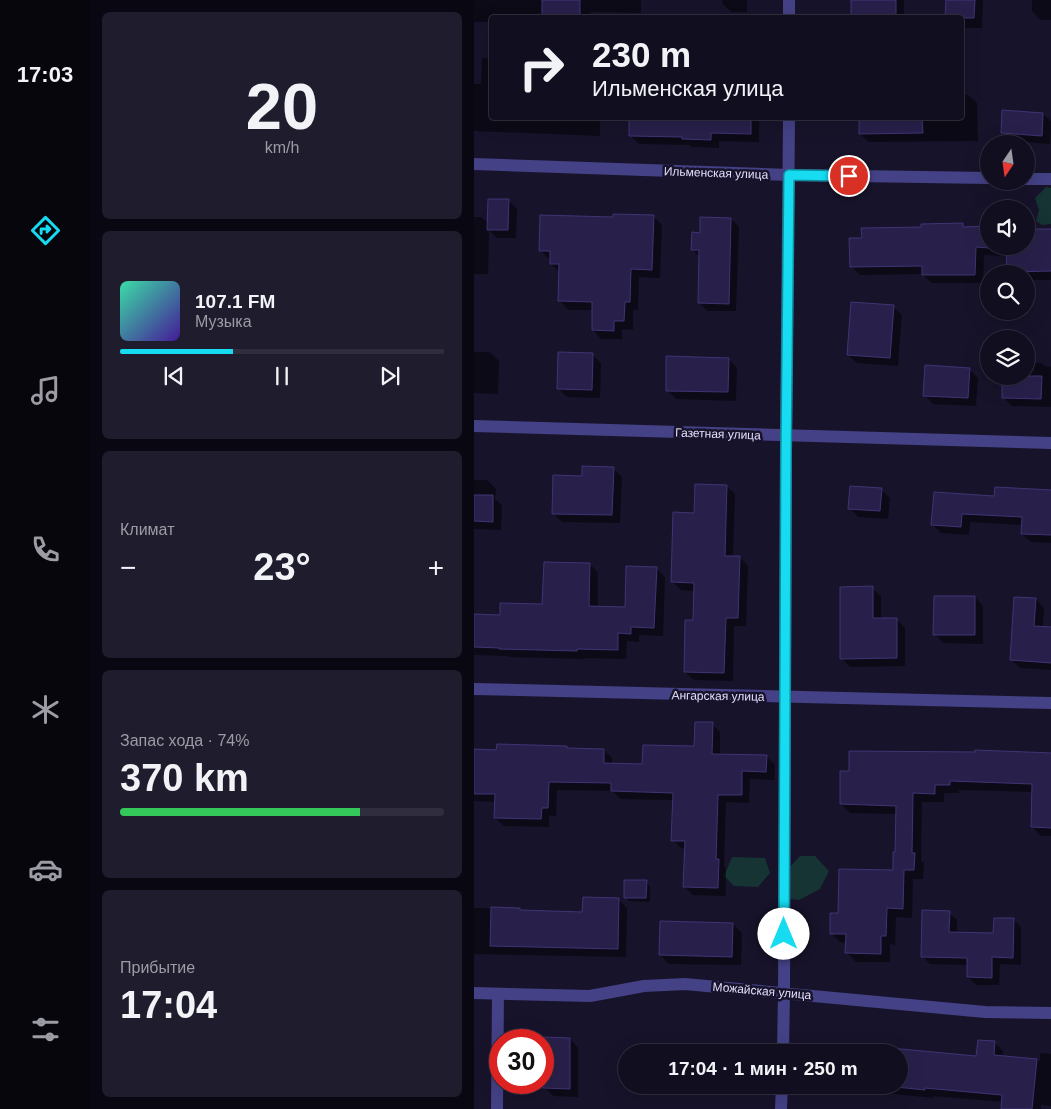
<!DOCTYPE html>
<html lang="ru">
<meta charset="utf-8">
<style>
body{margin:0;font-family:Helvetica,sans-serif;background:#1e1c2d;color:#f1f3f6;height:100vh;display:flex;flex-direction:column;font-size:19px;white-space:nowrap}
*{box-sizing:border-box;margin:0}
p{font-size:16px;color:#9c9ca5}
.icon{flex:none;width:28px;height:28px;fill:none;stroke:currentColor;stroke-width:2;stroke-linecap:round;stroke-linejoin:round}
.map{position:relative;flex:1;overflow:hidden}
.sheet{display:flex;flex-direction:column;gap:12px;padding:12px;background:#090812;width:384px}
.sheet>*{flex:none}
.guide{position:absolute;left:15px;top:15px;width:475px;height:105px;border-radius:5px;box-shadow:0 5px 20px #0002,0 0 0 1px #302e3e;background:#110e20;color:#f1f3f6;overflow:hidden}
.needle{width:32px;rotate:193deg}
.buttons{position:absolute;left:506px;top:135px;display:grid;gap:10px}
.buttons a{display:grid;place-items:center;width:55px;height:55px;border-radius:50%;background:#110e20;box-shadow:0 5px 20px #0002,0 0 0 1px #302e3e;font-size:25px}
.speed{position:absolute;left:15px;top:1029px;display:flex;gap:10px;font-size:25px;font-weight:700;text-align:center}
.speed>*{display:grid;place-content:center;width:65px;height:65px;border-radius:50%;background:#110e20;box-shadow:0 5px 20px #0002,0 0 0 1px #302e3e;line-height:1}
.speed .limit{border:8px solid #d22;background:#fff;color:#111}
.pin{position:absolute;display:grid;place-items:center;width:42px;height:42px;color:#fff;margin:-21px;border:2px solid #fff;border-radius:50%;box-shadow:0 1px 5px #0007}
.me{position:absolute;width:55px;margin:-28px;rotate:0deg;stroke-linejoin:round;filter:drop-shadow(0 0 4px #0008)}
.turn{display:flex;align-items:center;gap:18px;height:105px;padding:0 20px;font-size:22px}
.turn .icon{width:65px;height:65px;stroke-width:2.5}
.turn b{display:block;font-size:35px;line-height:42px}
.big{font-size:38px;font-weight:600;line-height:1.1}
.sheet .tile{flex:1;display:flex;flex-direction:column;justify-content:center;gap:8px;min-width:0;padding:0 18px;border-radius:8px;background:#1e1c2d}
.sheet .dial{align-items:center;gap:0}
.dial b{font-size:65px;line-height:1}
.song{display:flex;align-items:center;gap:15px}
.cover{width:60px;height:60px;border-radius:8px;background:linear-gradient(135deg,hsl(160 70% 55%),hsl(260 70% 35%))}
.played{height:5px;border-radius:2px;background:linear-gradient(90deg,#16dbf1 35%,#302e3e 35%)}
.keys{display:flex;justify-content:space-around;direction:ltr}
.heat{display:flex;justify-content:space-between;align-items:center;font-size:28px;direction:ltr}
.charge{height:8px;border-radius:4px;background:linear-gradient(90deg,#34c759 74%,#302e3e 0)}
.trip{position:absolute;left:144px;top:1044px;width:290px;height:50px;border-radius:25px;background:#110e20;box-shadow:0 5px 20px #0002,0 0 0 1px #302e3e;font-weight:600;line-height:50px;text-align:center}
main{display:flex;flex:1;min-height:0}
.tabs{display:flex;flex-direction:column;width:90px;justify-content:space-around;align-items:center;background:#07060d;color:#9c9ca5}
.tabs .icon{width:35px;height:35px}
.tabs .current{color:#16dbf1}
.tabs b{font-size:22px;color:#f1f3f6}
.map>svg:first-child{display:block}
.green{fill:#163433}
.shadow{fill:#0007}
.building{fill:#28204a;stroke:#403475}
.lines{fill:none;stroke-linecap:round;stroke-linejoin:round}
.minor{stroke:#444186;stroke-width:12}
.route-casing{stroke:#0e8e9d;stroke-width:12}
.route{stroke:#16dbf1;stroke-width:9}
.labels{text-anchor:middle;stroke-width:5;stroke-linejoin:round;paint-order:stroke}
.street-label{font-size:12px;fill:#e2defd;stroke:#17132a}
</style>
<main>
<nav class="tabs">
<b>17:03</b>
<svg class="icon current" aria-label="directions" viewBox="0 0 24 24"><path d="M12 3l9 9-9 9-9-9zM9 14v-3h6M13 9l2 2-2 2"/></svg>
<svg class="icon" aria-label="music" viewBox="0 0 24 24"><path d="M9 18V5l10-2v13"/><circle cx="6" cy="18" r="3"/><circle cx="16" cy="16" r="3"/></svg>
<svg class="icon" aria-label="phone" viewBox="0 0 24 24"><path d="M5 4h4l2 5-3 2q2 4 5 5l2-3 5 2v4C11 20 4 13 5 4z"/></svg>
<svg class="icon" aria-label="climate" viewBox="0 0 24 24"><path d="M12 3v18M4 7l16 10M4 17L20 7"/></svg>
<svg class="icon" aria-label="car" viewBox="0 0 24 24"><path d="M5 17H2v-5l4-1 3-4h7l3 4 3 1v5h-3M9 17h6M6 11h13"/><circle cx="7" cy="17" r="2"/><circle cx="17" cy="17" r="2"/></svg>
<svg class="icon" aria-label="filters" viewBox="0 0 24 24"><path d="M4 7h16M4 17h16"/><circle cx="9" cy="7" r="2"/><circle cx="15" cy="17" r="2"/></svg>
</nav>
<section class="sheet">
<div class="tile dial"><b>20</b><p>km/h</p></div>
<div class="tile">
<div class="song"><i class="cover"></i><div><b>107.1 FM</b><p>Музыка</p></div></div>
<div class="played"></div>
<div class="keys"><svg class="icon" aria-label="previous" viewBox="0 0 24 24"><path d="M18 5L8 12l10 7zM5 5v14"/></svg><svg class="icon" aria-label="pause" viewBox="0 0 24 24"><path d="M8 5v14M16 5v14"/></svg><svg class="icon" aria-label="next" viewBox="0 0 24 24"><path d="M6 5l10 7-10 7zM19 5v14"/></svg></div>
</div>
<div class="tile"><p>Климат</p>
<div class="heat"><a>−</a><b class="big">23°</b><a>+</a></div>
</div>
<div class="tile"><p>Запас хода · 74%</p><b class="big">370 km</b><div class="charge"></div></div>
<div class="tile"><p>Прибытие</p><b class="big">17:04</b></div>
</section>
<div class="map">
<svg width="578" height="1109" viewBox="0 0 578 1109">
<rect width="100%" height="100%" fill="#17132a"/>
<g class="green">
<polygon points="572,187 577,188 577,224 568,225 562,221 565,210 561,198"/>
<polygon points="326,856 341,856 355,871 346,889 325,900 307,898 304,880"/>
<polygon points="258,857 291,858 296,873 284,887 260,886 250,876"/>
</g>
<g class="shadow">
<polygon points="0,0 167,0 167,13 117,12 117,18 18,18 18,22 0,22"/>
<polygon points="248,0 273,0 273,12 257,12 248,3"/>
<rect x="379" y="0" width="51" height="18"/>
<polygon points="473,0 509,0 508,28 488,28 488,18"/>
<polygon points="558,0 578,0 578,20 566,20 558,11"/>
<polygon points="8,58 18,58 18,118 126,118 126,136 0,131 0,84 7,84"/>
<polygon points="488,95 494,95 503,103 504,141 395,142 386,134 386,121 382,121 379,118 488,118"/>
<polygon points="569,114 578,122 576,144 537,141 528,133"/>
<polygon points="157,118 285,118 285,142 245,141 245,148 218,147 216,145 165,144 156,135"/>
<polygon points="35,201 43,209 42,238 23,238 15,230 14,274 0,274 0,217 7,217 15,224"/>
<polygon points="179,216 188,225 186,278 165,277 164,310 159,310 159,330 148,329 148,339 127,339 119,330 119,310 94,310 86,301 86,273 77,264 77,259 75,259 66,250 140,218"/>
<polygon points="257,219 265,227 262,311 233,311 226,303 227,258 219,250 227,234"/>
<polygon points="488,225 492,228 515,228 515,246 552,246 552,231 578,230 578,280 552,280 552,274 536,274 533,271 534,256 510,255 509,283 458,283 448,274 386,275 377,266 389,239 448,228"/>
<polygon points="419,307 428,315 424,366 383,363 374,355"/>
<polygon points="0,352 16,352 25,361 24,394 0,393"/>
<polygon points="118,354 127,363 126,398 93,397 84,388"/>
<polygon points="255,359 263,368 262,401 202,399 193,390"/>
<polygon points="552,362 568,363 571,366 578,367 578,407 538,406 529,397 552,376"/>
<polygon points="495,369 504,378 502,406 459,404 451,395"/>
<polygon points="139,468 148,477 146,523 88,522 79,513 109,477"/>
<polygon points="0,480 13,480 22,489 21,499 28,505 27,530 0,529"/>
<polygon points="252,486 261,494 259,557 266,557 274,566 272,626 260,626 259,681 220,680 211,672 220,622 221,591 207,590 199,582 221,514"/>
<polygon points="407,490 416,498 414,519 384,517 376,508"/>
<polygon points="578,491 578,543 557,542 548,534 549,525 496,522 495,535 467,533 458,524 522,497"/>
<polygon points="116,564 124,573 124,608 152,608 182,568 191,577 189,636 165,635 165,642 153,641 152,659 112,658 111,659 35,657 33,656 0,655 0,615 27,616 69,605"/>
<polygon points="398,588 407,596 407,620 422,619 431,628 431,666 376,667 367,658"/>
<polygon points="501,597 509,606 509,644 469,643 461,634"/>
<polygon points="562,599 570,608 569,628 578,629 578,670 546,668 537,659"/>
<polygon points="238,724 246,732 246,755 292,756 301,765 300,780 276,779 275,803 252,802 250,866 252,869 252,896 219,895 211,887 212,849 207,848 199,840 200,800 147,799 138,791 83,790 82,816 75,816 75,827 30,826 21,818 22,802 0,801 0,751 94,749 130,750 138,758 138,765 169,766 221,747"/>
<polygon points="578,754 578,836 567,836 558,827 559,792 485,790 485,793 470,793 470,802 448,802 447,861 450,863 449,879 439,879 438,918 422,917 421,945 416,944 416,962 382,962 372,952 373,943 366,942 357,933 366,914 420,871 422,854 423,814 376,813 367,804"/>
<polygon points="172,882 176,886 176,902 155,901 151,897"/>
<polygon points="145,900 153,908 152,957 0,954 0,908 46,909 48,911 109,913"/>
<polygon points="475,913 483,920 483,933 521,934 539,919 547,927 547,965 526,964 525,985 502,985 494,977 494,965 456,964 448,956"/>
<polygon points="259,924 268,933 267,965 195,964 186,955"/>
<polygon points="96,1039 104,1048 104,1097 79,1096 71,1088"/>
<polygon points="521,1043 529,1051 529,1057 566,1061 566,1053 578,1054 578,1106 567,1105 567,1109 528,1109 529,1102 459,1096 459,1098 411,1093 404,1085 400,1085 425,1085 425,1052 365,1052 365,1045 503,1057"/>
<polygon points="186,1044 238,1044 247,1052 185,1052"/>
<polygon points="193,1085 247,1085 247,1086"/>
</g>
<g class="building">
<rect x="68" y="0" width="38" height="18"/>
<rect x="377" y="0" width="45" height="18"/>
<polygon points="472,0 501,0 500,18 471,18"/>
<polygon points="528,110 569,113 568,136 527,133"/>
<polygon points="155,118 277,118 277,134 237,133 237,140 208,139 208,137 155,136"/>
<polygon points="385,118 448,118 449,133 385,134"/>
<polygon points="14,199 35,199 34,230 13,230"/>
<polygon points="139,214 180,215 178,270 157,269 156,302 151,302 150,321 140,321 140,331 118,330 118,302 84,301 85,264 76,264 76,251 65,251 66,215 139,217"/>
<polygon points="226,217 257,218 255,304 224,303 225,250 217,250 218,232 226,233"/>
<polygon points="489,223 489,227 515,226 515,248 502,247 501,275 448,275 448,266 376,267 375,238 388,238 387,228 447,227 447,224"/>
<polygon points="555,229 578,229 578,271 532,272 533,246 555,246"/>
<polygon points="377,302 420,305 416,358 373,355"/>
<polygon points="84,352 119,353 118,390 83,389"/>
<polygon points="192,356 255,358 254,392 192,391"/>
<polygon points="451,365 496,368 494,398 449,396"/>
<polygon points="528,376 568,376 567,399 528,398"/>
<polygon points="108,466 140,467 138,515 78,514 79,475 108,476"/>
<polygon points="221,484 253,485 251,556 266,556 264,618 252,618 250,673 210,672 211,620 219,620 220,583 197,582 199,512 220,513"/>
<polygon points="376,486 408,488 406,511 374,509"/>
<polygon points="521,487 578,490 578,535 547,534 548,517 488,514 487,527 457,525 460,492 520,496"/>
<polygon points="0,495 19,495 19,522 0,521"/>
<polygon points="70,562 116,563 115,606 151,607 152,566 183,567 180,628 157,627 157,634 144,633 144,650 103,649 103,651 25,649 25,648 0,647 0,614 26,615 26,603 68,604"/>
<polygon points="399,586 399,618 423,618 423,658 366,659 366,587"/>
<polygon points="460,596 501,596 501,635 459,635"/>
<polygon points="540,597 562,598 560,626 578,627 578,663 536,660"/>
<polygon points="221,722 239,722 238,754 293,755 292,772 268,771 268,795 244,795 242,859 245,859 244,888 209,887 211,841 197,841 199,793 137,791 137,783 75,782 74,808 68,808 67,819 20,818 21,794 0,794 0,749 22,750 23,744 93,746 93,748 130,749 130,763 168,764 169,745 220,746"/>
<polygon points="501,750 578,753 578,828 557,827 558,784 476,781 476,785 461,785 461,794 439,793 438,853 441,853 440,870 430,870 429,909 413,908 412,936 407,936 407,954 371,953 372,934 356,934 356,913 364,913 365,869 419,870 419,852 421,852 422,806 366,804 366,771 375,771 375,751 501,752"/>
<polygon points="150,880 173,880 172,898 150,898"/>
<polygon points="109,897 145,898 144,949 16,946 17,907 46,908 46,910 108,912"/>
<polygon points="448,910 476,911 475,932 519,933 520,918 540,918 539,958 518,957 518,978 493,977 493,958 447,957"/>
<polygon points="186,921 259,923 258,957 185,955"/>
<polygon points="69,1037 96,1038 96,1089 69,1088"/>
<polygon points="504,1040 521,1041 520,1055 563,1059 558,1109 527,1109 528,1095 451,1088 451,1090 402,1085 425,1085 425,1052 405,1052 406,1047 502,1056"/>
</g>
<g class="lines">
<g class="minor">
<polyline points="315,0 315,18"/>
<polyline points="0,164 315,175 515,178"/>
<polyline points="552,179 578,179"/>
<polyline points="0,426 578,443"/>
<polyline points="0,689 578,703"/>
<polyline points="0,993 116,996 170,986 211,984 511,1012 578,1013"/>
<polyline points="309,1052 310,993 312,436 315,118"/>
<polyline points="23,1109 24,994"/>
<polyline points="307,1109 308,1085"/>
</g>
</g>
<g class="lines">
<g class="route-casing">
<polyline id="route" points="310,934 312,455 315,175 375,176"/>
</g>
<use href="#route" class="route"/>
</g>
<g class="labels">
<g class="street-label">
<text transform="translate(242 173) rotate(2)" y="4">Ильменская улица</text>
<text transform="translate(244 434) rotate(2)" y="4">Газетная улица</text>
<text transform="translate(244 696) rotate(1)" y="4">Ангарская улица</text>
<text transform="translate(288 991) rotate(5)" y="4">Можайская улица</text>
</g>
</g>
</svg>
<div class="buttons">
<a><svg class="needle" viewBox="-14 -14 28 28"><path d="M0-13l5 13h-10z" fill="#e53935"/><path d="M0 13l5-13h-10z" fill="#9c9ca5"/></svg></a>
<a><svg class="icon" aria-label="sound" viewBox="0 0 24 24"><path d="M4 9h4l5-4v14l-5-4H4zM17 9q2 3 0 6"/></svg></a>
<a><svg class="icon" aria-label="search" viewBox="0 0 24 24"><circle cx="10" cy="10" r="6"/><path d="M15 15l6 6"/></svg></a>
<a><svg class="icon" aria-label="layers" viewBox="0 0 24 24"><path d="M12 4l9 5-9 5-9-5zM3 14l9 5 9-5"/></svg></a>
</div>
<div class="speed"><div class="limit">30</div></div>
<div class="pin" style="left:375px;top:176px;background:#d93025"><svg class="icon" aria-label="arrive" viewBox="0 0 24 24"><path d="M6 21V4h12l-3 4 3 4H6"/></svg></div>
<svg class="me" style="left:310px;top:934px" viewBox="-20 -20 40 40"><circle r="19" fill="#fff"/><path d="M0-13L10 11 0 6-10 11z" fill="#16dbf1"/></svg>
<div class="trip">17:04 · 1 мин · 250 m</div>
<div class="guide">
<div class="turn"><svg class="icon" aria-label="right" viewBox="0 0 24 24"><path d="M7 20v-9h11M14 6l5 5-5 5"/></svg><div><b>230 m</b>Ильменская улица</div></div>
</div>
</div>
</main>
